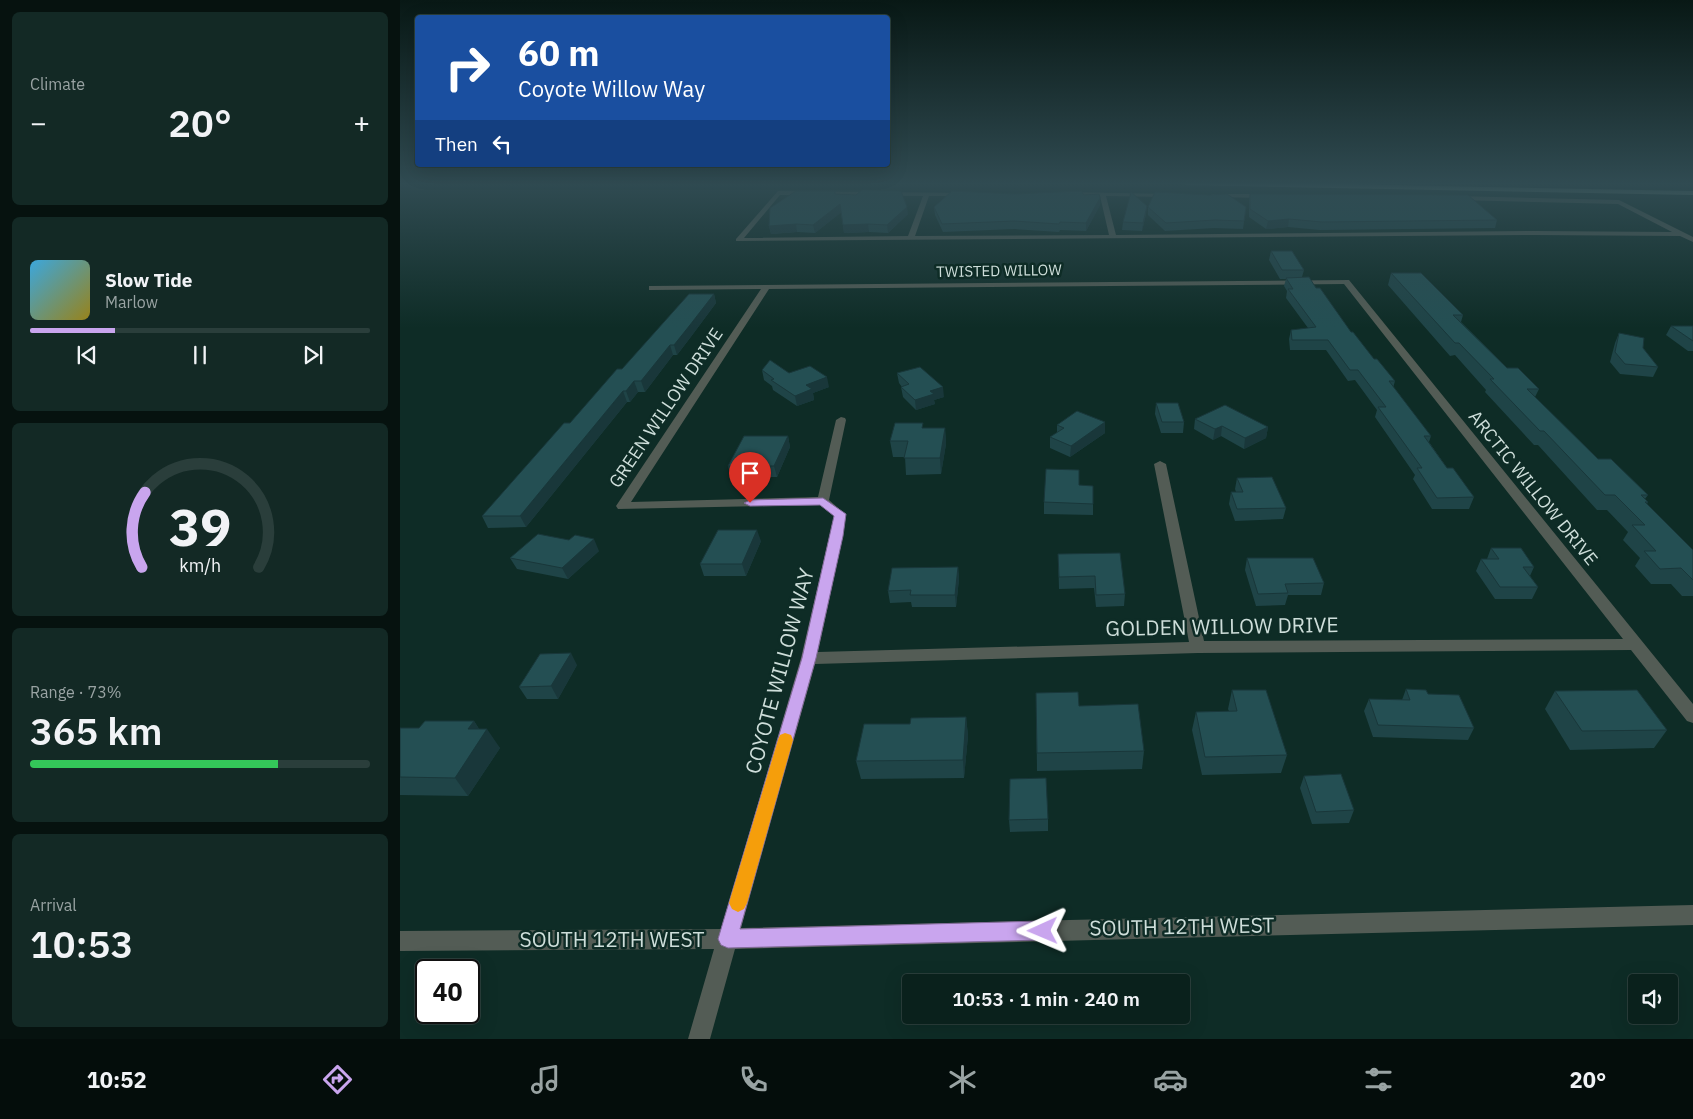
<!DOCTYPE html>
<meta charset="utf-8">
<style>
body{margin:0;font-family:"IBM Plex Sans",sans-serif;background:#132925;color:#f1f3f6;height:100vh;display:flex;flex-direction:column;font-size:19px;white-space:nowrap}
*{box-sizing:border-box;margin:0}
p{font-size:16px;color:#99a3a3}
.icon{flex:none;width:28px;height:28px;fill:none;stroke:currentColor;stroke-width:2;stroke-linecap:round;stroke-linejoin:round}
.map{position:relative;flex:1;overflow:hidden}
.side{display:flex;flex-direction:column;gap:12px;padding:12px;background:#06120f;width:400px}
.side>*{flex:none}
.banner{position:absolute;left:15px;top:15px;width:475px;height:152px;border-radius:5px;box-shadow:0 5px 20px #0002,0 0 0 1px #2a3e3b;background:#1a4fa0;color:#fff;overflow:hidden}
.fabs{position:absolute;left:1228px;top:974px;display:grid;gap:10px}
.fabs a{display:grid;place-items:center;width:50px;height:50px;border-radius:5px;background:#0a211c;box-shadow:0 5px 20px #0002,0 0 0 1px #2a3e3b;font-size:25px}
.speed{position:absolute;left:15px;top:959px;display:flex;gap:10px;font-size:25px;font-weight:700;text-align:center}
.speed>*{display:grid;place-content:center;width:65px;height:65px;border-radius:50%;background:#0a211c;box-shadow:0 5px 20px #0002,0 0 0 1px #2a3e3b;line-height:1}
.speed .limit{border:2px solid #111;border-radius:8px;background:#fff;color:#111}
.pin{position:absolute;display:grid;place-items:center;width:42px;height:42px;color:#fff;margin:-51px -21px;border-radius:50% 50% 50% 0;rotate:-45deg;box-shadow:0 0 5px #0007}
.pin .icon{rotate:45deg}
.me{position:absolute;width:55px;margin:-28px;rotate:269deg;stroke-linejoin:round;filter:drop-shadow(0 0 4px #0008)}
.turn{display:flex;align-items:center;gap:18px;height:105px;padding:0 20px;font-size:22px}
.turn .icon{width:65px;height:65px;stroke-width:2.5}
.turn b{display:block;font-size:35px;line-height:42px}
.then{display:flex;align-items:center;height:48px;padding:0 20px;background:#0003;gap:10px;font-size:19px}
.big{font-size:38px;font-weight:600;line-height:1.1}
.side .tile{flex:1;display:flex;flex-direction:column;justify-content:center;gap:8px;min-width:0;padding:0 18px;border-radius:8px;background:#132925}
.side .dial{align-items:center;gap:0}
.dial svg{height:130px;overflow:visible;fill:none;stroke:#2a3e3b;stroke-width:7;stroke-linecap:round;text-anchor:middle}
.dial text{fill:#f1f3f6;stroke:none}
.song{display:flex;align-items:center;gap:15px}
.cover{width:60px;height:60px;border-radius:8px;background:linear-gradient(135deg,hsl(200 70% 55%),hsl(50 70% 35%))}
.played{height:5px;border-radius:2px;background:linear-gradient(90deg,#c9a5ee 25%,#2a3e3b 25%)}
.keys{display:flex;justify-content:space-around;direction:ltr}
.heat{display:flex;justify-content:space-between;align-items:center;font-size:28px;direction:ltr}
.charge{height:8px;border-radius:4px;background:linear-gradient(90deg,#34c759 73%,#2a3e3b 0)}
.trip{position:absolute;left:502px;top:974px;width:288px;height:50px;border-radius:5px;background:#0a211c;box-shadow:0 5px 20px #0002,0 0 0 1px #2a3e3b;font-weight:600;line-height:50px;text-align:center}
.tabs{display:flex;height:80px;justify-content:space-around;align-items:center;background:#040d0b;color:#99a3a3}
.tabs .icon{width:35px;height:35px}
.tabs .selected{color:#c9a5ee}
.tabs b{font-size:22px;color:#f1f3f6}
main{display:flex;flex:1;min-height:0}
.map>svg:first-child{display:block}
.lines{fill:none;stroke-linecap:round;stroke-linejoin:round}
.minor{fill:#535c55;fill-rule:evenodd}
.highway{fill:#90a896;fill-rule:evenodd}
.wall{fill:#1f4447}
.shaded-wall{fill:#19373a}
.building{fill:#244f53;stroke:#19373a}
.route{fill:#c9a5ee;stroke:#836b9b}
.slow{fill:#f59e0b}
.labels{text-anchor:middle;stroke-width:5;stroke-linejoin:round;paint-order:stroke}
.far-street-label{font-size:15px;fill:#cededa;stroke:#0e2c26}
.street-label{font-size:18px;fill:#cededa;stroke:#0e2c26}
.near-street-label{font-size:21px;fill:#cededa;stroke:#0e2c26}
</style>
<main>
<section class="side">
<div class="tile"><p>Climate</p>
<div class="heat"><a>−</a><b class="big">20°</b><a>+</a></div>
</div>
<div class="tile">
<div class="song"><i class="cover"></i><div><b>Slow Tide</b><p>Marlow</p></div></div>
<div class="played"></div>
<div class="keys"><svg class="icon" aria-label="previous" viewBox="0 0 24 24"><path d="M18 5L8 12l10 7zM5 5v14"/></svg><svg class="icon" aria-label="pause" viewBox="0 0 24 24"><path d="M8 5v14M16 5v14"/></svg><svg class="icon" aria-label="next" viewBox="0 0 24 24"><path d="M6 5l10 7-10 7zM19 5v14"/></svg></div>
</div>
<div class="tile dial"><svg viewBox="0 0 100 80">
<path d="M14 69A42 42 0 1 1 86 69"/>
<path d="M14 69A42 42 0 0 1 16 23" stroke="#c9a5ee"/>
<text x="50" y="56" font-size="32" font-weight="700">39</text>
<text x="50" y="72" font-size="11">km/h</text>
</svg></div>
<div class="tile"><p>Range · 73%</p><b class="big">365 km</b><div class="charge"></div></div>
<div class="tile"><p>Arrival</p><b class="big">10:53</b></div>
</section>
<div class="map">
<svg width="1293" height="1039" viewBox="0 0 1293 1039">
<rect width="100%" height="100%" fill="#0e2c26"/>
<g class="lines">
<g class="minor">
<path d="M378,191L568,193L566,196H529L515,236L709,235L700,196L664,195L666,192L770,194L768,197L706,196L716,235L1135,231L1272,232L1218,204L1056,200L1053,198L1056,196L1219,200L1293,237V242L1280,236L1135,235L336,241V239ZM380,195L523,196L508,236L344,238Z"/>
<polygon points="811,194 866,194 869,196 866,198 813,197"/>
<path d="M949,280L1293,704V723L1287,721L1231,650L798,653L415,664L341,928L1293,905V925L335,949L310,1039H288L314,949L0,951V931L321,929L401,658L434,516L420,505L218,509L216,506L361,289L252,290H249V286ZM944,284L1223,639L804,641L766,464L760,461L754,464L789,642L418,652L443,536L446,515L429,500L446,420L445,418L441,417L436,420L418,497L231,502L369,289Z"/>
</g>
<polygon class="highway" points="782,183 887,183 1293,191 1293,195 786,185"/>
</g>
<g class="wall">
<polygon points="435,194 508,214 488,233 469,232 444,233 441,212 415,233 397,232 371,234 369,226"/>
<polygon points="615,194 684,195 700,198 700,205 686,231 660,230 659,232 614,229 543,232 535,215 534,207"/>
<polygon points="850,194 1097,220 1095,228 920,230 888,227 866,229 849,217 849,201"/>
<polygon points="748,207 846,207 843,229 814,228 765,231 748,215"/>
<polygon points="746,214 742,231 722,230 723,222"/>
<polygon points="871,251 904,270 902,277 916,288 951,332 974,359 995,381 993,388 1031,436 1029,442 1047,468 1074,497 1069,509 1032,509 1013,479 1015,475 975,417 977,410 955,380 948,381 926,350 890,350 889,339 891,330 908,328 886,298 887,291 884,286 886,279 880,279 869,260"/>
<polygon points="991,273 1063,315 1061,322 1107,368 1139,389 1135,397 1198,459 1248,495 1245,499 1248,502 1247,504 1293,550 1293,596 1282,596 1271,584 1251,584 1235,566 1240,558 1223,540 1228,532 1207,510 1197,510 1138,445 1134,445 1085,392 1086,390 1055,355 1050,356 988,285"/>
<polygon points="314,294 316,303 293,334 277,355 273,355 245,392 238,392 230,402 227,402 126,527 88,528 82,516 222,369"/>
<polygon points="1271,326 1293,326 1293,351 1288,351 1266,335"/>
<polygon points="1219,333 1243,348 1258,367 1253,377 1220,374 1210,362 1215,343"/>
<polygon points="362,370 389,373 429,387 413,393 414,400 397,406 373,390 372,386 364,380"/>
<polygon points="497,373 544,397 534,400 535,404 516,410 503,397 501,387 502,387 499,383"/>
<polygon points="756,403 784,422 783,433 761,433 755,414"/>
<polygon points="795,419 868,427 866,438 844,449 821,436 813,440 794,429"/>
<polygon points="705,422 705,433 670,457 650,448 650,437 657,433 657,425"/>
<polygon points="524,428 545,428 546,444 541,474 506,475 505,457 493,457 490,441"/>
<polygon points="388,436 390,447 377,477 331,477 328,466"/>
<polygon points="837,478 886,508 883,519 835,521 829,504 831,492 836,492 835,489"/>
<polygon points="679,485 693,504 693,515 644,514 644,502"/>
<polygon points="361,541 346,576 304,576 300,564"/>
<polygon points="1091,548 1134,567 1130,576 1138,587 1132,599 1095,599 1076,571 1081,559 1087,559"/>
<polygon points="199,551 168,579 117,569 110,558"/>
<polygon points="658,554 725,594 724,606 696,607 694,588 659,589"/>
<polygon points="847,558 924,583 921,595 888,595 885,605 856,606 845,570"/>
<polygon points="558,567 559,579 556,607 512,607 511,602 490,603 488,591"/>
<polygon points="177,665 158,699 127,699 119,687"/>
<polygon points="1006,689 1028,694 1074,728 1068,740 973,737 964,711 969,699 1002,700"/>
<polygon points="832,690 887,755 881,773 802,775 792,730 796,712 829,711 828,709"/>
<polygon points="1155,691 1267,730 1254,748 1170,750 1145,709"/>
<polygon points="636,693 679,706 744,751 742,769 637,771"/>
<polygon points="566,717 568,736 564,778 461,779 456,761 510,724"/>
<polygon points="74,721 79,729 100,748 68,796 0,795 0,728 19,728"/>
<polygon points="904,776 954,810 949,823 912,824 900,788"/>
<polygon points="648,819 648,831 610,832 609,820"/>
</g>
<g class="shaded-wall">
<polygon points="700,198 700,205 686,231 686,223"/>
<polygon points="440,204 442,212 415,233 413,225"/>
<polygon points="747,206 746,214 742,231 743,223"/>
<polygon points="507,207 508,214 488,233 487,225"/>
<polygon points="889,219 888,227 866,229 868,221"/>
<polygon points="396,224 397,232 371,234 369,226"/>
<polygon points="468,224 469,232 444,233 443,225"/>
<polygon points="314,294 316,303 293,334 277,355 274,345"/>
<polygon points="270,345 273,355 245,392 241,381"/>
<polygon points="427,377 429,387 413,393 414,400 397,406 395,396 406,385"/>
<polygon points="234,381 238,392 230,402 226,391"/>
<polygon points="543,387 544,397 534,400 535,404 516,410 515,400 530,391"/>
<polygon points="223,391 227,402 126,527 120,516"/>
<polygon points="705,422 705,433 670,457 671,446"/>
<polygon points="822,426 821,436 813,440 815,429"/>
<polygon points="868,427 866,438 844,449 845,438"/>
<polygon points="545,428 546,444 541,474 540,458"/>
<polygon points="388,436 390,447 377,477 374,466"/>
<polygon points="357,530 361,541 346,576 342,564"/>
<polygon points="194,539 199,551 168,579 162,568"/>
<polygon points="558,567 559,579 556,607 555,595"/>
<polygon points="171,653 177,665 158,699 151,686"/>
<polygon points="566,717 568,736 564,778 563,760"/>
<polygon points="74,721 83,735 87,729 100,748 68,796 55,778 68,729"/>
</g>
<g class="building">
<polygon points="462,190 501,191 507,207 487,225 468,224 443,225 440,204 413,225 396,224 369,226 370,208 396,191 435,191 435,194 456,195"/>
<polygon points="552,191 615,194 681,191 684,195 699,194 700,198 686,223 660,222 659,224 614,221 542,224 534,207"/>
<polygon points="731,192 747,206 743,223 723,222"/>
<polygon points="755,192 809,195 827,194 846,207 844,221 815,220 766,223 748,207"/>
<polygon points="850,194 1068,195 1097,220 922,222 889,219 868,221 850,209"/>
<polygon points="871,251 892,251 904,270 882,270"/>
<polygon points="991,273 1021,273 1063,315 1053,315 1107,368 1118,368 1139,389 1127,389 1198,459 1211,459 1248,495 1241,495 1248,502 1245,502 1293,550 1293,580 1281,568 1260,569 1244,551 1256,551 1232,525 1245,525 1215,495 1205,495 1144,431 1140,431 1090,379 1094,379 1059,343 1055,343"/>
<polygon points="909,277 916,288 920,288 951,332 953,332 974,359 977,359 995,381 989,381 1031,436 1024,436 1047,468 1053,468 1074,497 1037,498 1017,468 1022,468 978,407 986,407 958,370 950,370 928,340 892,340 891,330 916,327 888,289 893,289 886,278"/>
<polygon points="289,294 314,294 290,325 274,345 270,345 241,381 234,381 226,391 223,391 120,516 82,516 164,423 170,423 217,369 222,369"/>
<polygon points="1271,326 1293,326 1293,341"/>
<polygon points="1219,333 1244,338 1243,348 1258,367 1225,364 1215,352"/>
<polygon points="370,360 389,373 410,366 427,377 406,385 412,389 395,396 371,380 374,379 362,370"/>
<polygon points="520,367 543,387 530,391 534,394 515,400 501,387 509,384 497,373"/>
<polygon points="756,403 778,403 784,422 762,422"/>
<polygon points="825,405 868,427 845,438 822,426 815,429 795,419"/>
<polygon points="677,411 705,422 671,446 650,437 664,428 657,425"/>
<polygon points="495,423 523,423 522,428 545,428 540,458 504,458 508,441 490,441"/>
<polygon points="344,436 388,436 374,466 328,466"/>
<polygon points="646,469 679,470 679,485 693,486 693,504 644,502"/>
<polygon points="872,477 886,508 837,509 831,492 843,492 837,478"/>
<polygon points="318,530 357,530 342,564 300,564"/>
<polygon points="138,534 169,540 175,535 194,539 162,568 110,558"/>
<polygon points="1091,548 1121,548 1134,567 1123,567 1138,587 1100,587 1081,559 1099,559"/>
<polygon points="720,553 725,594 696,595 695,576 659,577 658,554"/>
<polygon points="847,558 913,558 924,583 885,584 888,593 858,594"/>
<polygon points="558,567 555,595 510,595 511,590 488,591 492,568"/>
<polygon points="171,653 151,686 119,687 140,654"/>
<polygon points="1006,689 1026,690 1028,694 1059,695 1074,728 978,725 969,699 1010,700"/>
<polygon points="832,690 866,690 887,755 805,757 796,712 837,711"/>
<polygon points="1237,690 1267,730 1182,731 1155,691"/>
<polygon points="678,692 679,706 738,704 744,751 637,753 636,693"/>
<polygon points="566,717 563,760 456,761 464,724 510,724 511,718"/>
<polygon points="25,721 74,721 68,729 87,729 55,778 0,777 0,728 19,728"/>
<polygon points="941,774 954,810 916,812 904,776"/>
<polygon points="646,778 648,819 609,820 610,779"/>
</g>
<linearGradient id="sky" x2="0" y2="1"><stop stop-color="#081815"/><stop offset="0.56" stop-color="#304b52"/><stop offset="1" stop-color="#304b52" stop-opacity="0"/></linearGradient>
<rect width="1293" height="328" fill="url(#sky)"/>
<polygon class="route" points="423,498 446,514 443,536 416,658 340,929 643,921 650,924 652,931 650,937 643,940 328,948 321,945 318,939 402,658 434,516 420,505 350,506 344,503 350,500"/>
<polygon class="slow" points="385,733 391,735 393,740 347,903 344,909 338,912 332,909 329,903 378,740 380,735"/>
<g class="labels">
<g class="far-street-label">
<text transform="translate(599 271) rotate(-1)" y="5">TWISTED WILLOW</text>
</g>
<g class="street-label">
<text transform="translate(266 408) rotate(-56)" y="6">GREEN WILLOW DRIVE</text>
<text transform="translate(1133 488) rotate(51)" y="6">ARCTIC WILLOW DRIVE</text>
</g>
<g class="near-street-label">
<text transform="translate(822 627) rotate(-1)" y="7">GOLDEN WILLOW DRIVE</text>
<text transform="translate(380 671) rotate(-75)" y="7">COYOTE WILLOW WAY</text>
<text transform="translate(782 927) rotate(-1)" y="7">SOUTH 12TH WEST</text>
<text x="212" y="947">SOUTH 12TH WEST</text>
</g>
</g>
</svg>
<div class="fabs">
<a><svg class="icon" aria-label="sound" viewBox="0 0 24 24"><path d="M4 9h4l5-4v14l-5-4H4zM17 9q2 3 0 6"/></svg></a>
</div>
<div class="speed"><div class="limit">40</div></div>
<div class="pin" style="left:350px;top:503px;background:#d93025"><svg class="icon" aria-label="arrive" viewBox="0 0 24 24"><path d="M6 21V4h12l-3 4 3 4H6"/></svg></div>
<svg class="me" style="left:643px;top:931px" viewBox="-20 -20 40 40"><path d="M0-17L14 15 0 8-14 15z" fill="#c9a5ee" stroke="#fff" stroke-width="4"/></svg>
<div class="trip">10:53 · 1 min · 240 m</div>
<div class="banner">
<div class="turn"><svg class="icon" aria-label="right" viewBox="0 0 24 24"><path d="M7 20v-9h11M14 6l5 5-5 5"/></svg><div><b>60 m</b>Coyote Willow Way</div></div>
<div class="then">Then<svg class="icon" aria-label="left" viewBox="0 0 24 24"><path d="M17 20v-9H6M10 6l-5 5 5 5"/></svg></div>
</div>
</div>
</main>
<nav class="tabs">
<b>10:52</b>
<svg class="icon selected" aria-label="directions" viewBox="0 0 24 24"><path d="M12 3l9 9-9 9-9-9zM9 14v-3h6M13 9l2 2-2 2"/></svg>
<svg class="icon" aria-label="music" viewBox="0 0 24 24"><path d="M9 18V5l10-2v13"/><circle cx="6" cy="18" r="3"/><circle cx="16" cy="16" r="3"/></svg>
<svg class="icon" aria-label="phone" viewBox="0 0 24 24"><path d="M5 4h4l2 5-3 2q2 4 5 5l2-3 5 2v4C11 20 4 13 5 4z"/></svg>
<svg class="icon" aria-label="climate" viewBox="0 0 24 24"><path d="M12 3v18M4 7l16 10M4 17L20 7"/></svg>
<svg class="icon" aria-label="car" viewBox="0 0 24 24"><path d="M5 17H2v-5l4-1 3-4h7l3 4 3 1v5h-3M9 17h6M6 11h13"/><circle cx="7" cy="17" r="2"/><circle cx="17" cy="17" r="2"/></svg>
<svg class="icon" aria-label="filters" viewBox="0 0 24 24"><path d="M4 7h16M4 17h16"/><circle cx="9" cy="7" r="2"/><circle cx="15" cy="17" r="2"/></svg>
<b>20°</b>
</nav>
